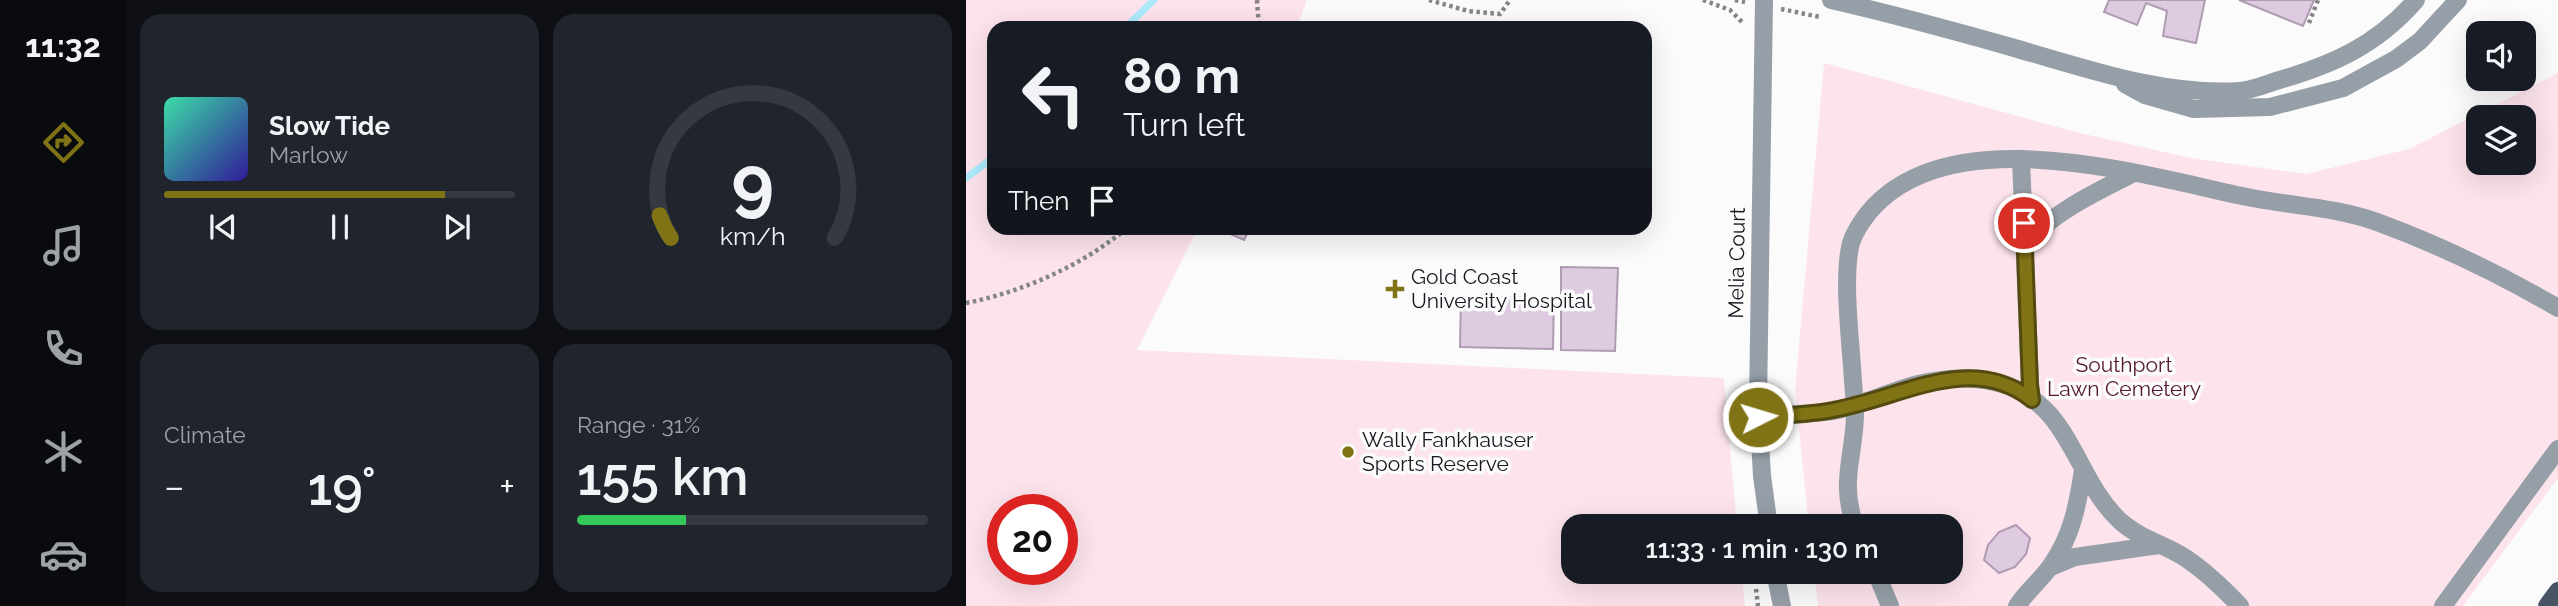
<!DOCTYPE html>
<meta charset="utf-8">
<style>
body{margin:0;font-family:Raleway,sans-serif;background:#20242c;color:#f1f3f6;height:100vh;display:flex;flex-direction:column;font-size:26px;white-space:nowrap}
*{box-sizing:border-box;margin:0}
p{font-size:23px;color:#9ea1a6}
.icon{flex:none;width:38px;height:38px;fill:none;stroke:currentColor;stroke-width:2;stroke-linecap:round;stroke-linejoin:round}
.map{position:relative;flex:1;overflow:hidden}
.drawer{display:flex;flex-direction:column;gap:14px;padding:14px;background:#0d0f14;width:840px}
.drawer>*{flex:none}
.top-card{position:absolute;left:21px;top:21px;width:665px;height:214px;border-radius:21px;box-shadow:0 7px 28px #0002;background:#171b24;color:#f1f3f6;overflow:hidden}
.buttons{position:absolute;left:1500px;top:21px;display:grid;gap:14px}
.buttons a{display:grid;place-items:center;width:70px;height:70px;border-radius:14px;background:#171b24;box-shadow:0 7px 28px #0002;font-size:35px}
.speed{position:absolute;left:21px;top:494px;display:flex;gap:14px;font-size:35px;font-weight:700;text-align:center}
.speed>*{display:grid;place-content:center;width:91px;height:91px;border-radius:50%;background:#171b24;box-shadow:0 7px 28px #0002;line-height:1}
.speed .limit{border:10px solid #d22;background:#fff;color:#111}
.pin{position:absolute;display:grid;place-items:center;width:60px;height:60px;color:#fff;margin:-30px;border:4px solid #fff;border-radius:50%;box-shadow:0 2px 7px #0007}
.me{position:absolute;width:77px;margin:-38px;rotate:85deg;stroke-linejoin:round;filter:drop-shadow(0 0 5px #0008)}
.turn{display:flex;align-items:center;gap:24px;height:147px;padding:0 21px;font-size:32px}
.turn .icon{width:91px;height:91px;stroke-width:2.5}
.turn b{display:block;font-size:49px;line-height:60px}
.then{display:flex;align-items:center;height:66px;padding:0 21px;background:#0003;gap:14px;font-size:26px}
.big{font-size:52px;font-weight:600;line-height:1.1}
.drawer .tile{flex:1;display:flex;flex-direction:column;justify-content:center;gap:10px;min-width:0;padding:0 24px;border-radius:21px;background:#20242c}
.drawer .dial{align-items:center;gap:0}
.dial svg{height:182px;overflow:visible;fill:none;stroke:#363941;stroke-width:7;stroke-linecap:round;text-anchor:middle}
.dial text{fill:#f1f3f6;stroke:none}
.song{display:flex;align-items:center;gap:21px}
.cover{width:84px;height:84px;border-radius:10px;background:linear-gradient(135deg,hsl(160 70% 55%),hsl(250 70% 35%))}
.played{height:7px;border-radius:4px;background:linear-gradient(90deg,#807315 80%,#363941 80%)}
.keys{display:flex;justify-content:space-around;direction:ltr}
.heat{display:flex;justify-content:space-between;align-items:center;font-size:38px;direction:ltr}
.charge{height:10px;border-radius:5px;background:linear-gradient(90deg,#34c759 31%,#363941 0)}
.drawer .tiles{flex:1;display:grid;gap:14px;grid-template-columns:repeat(2,1fr)}
.trip{position:absolute;left:595px;top:514px;width:402px;height:70px;border-radius:21px;background:#171b24;box-shadow:0 7px 28px #0002;font-weight:600;line-height:70px;text-align:center}
main{display:flex;flex:1;min-height:0}
.dock{display:flex;flex-direction:column;width:126px;justify-content:space-around;align-items:center;background:#090b0e;color:#9ea1a6}
.dock .icon{width:49px;height:49px}
.dock .active{color:#807315}
.dock b{font-size:32px;color:#f1f3f6}
.map>svg:first-child{display:block}
.green{fill:#fde4ec;fill-rule:evenodd}
.lines{fill:none;stroke-linecap:round;stroke-linejoin:round}
.stream{stroke:#aceafb;stroke-width:7}
.building{fill:#decae1;stroke:#af9cb2;stroke-width:2}
.path{stroke:#85858a;stroke-width:4.5;stroke-dasharray:3.5 3.5;stroke-linecap:butt}
.minor{stroke:#969fa8;stroke-width:18}
.major{stroke:#465464;stroke-width:18}
.route-casing{stroke:#534b0e;stroke-width:18}
.route{stroke:#807315;stroke-width:12}
.poi-dot{fill:#807315;stroke:#fbfbfb;stroke-width:2.5}
.labels{text-anchor:middle;stroke-width:7;stroke-linejoin:round;paint-order:stroke}
.street-label{font-size:21px;fill:#181821;stroke:#fbfbfb}
.poi-label{font-size:21px;fill:#181821;stroke:#fbfbfb;text-anchor:start}
.park-label{font-size:21px;fill:#541632;stroke:#fbfbfb}
</style>
<main>
<nav class="dock">
<b>11:32</b>
<svg class="icon active" aria-label="directions" viewBox="0 0 24 24"><path d="M12 3l9 9-9 9-9-9zM9 14v-3h6M13 9l2 2-2 2"/></svg>
<svg class="icon" aria-label="music" viewBox="0 0 24 24"><path d="M9 18V5l10-2v13"/><circle cx="6" cy="18" r="3"/><circle cx="16" cy="16" r="3"/></svg>
<svg class="icon" aria-label="phone" viewBox="0 0 24 24"><path d="M5 4h4l2 5-3 2q2 4 5 5l2-3 5 2v4C11 20 4 13 5 4z"/></svg>
<svg class="icon" aria-label="climate" viewBox="0 0 24 24"><path d="M12 3v18M4 7l16 10M4 17L20 7"/></svg>
<svg class="icon" aria-label="car" viewBox="0 0 24 24"><path d="M5 17H2v-5l4-1 3-4h7l3 4 3 1v5h-3M9 17h6M6 11h13"/><circle cx="7" cy="17" r="2"/><circle cx="17" cy="17" r="2"/></svg>
</nav>
<section class="drawer">
<div class="tiles">
<div class="tile">
<div class="song"><i class="cover"></i><div><b>Slow Tide</b><p>Marlow</p></div></div>
<div class="played"></div>
<div class="keys"><svg class="icon" aria-label="previous" viewBox="0 0 24 24"><path d="M18 5L8 12l10 7zM5 5v14"/></svg><svg class="icon" aria-label="pause" viewBox="0 0 24 24"><path d="M8 5v14M16 5v14"/></svg><svg class="icon" aria-label="next" viewBox="0 0 24 24"><path d="M6 5l10 7-10 7zM19 5v14"/></svg></div>
</div>
<div class="tile dial"><svg viewBox="0 0 100 80">
<path d="M14 69A42 42 0 1 1 86 69"/>
<path d="M14 69A42 42 0 0 1 9 59" stroke="#807315"/>
<text x="50" y="56" font-size="32" font-weight="700">9</text>
<text x="50" y="72" font-size="11">km/h</text>
</svg></div>
<div class="tile"><p>Climate</p>
<div class="heat"><a>−</a><b class="big">19°</b><a>+</a></div>
</div>
<div class="tile"><p>Range · 31%</p><b class="big">155 km</b><div class="charge"></div></div>
</div>
</section>
<div class="map">
<svg width="1592" height="606" viewBox="0 0 1592 606">
<rect width="100%" height="100%" fill="#fbfbfb"/>
<g class="green">
<path d="M0,0H341L331,28H28V228H232L171,350L758,378L771,527H607V572H776L779,606H0ZM37,509H96V569H37Z"/>
<path d="M858,63L1114,133L1225,158L1340,174L1443,149L1592,73V478L1497,606H852L848,572H985V527H843L829,390ZM1512,117H1558V163H1512Z"/>
</g>
<g class="lines">
<g class="stream">
<polyline points="159,28 188,0"/>
<polyline points="0,178 28,157"/>
</g>
</g>
<g class="building">
<polygon points="1143,0 1239,0 1230,43 1197,36 1201,11 1180,3 1171,25 1138,12"/>
<polygon points="1273,0 1348,0 1337,26"/>
<polygon points="251,228 284,228 278,240"/>
<polygon points="468,228 490,228 480,233"/>
<polygon points="533,228 652,228 652,234 533,233"/>
<polygon points="595,267 652,268 649,351 595,350"/>
<polygon points="495,296 588,298 587,349 494,347"/>
<polygon points="1050,525 1064,538 1060,554 1049,567 1033,573 1018,560 1022,545 1033,532"/>
</g>
<g class="lines">
<g class="path">
<polyline points="291,0 293,28"/>
<polyline points="463,0 502,11 534,14 544,0"/>
<polyline points="737,0 764,10 777,23"/>
<polyline points="769,0 779,2"/>
<polyline points="815,9 854,17"/>
<polyline points="1343,23 1352,0"/>
<path d="M0,303C57,292 117,265 161,228"/>
<polyline points="790,589 792,606"/>
</g>
<g class="minor">
<polyline points="798,0 792,404 796,476 803,527"/>
<path d="M865,0C926,14 985,30 1045,47C1119,68 1196,96 1274,91C1286,90 1298,85 1310,81C1366,65 1410,46 1450,0"/>
<polyline points="1159,84 1179,95 1228,109 1304,107 1377,88 1430,59 1454,41 1492,0"/>
<polyline points="1055,159 1064,385 1066,400"/>
<path d="M1058,244C1090,211 1126,194 1166,174"/>
<path d="M792,417C818,414 846,415 872,410C899,404 925,391 952,384C1000,373 1050,376 1084,415C1112,448 1122,491 1154,521C1173,538 1197,544 1218,557C1238,570 1257,588 1274,606"/>
<path d="M889,527C874,480 887,462 889,417C889,405 888,393 887,381C885,344 876,277 885,243C887,236 893,226 897,220C973,113 1175,175 1281,197C1325,206 1369,207 1411,222C1471,244 1537,276 1592,308"/>
<polyline points="1085,567 1109,557 1193,545"/>
<polyline points="809,572 816,606"/>
<polyline points="910,572 924,606"/>
<path d="M1051,606C1061,591 1077,578 1086,564C1106,536 1112,503 1117,470"/>
<polyline points="1477,606 1592,449"/>
</g>
<polyline class="major" points="1581,606 1592,591"/>
</g>
<g class="lines">
<g class="route-casing">
<path id="route" d="M792,417C819,415 847,415 872,409C936,397 1006,352 1066,400L1064,385L1058,223"/>
</g>
<use href="#route" class="route"/>
</g>
<g class="poi-dot">
<path d="M425.5 278.5h7v7h7v7h-7v7h-7v-7h-7v-7h7z"/>
<circle cx="382" cy="452" r="7"/>
</g>
<g class="labels">
<g class="street-label">
<text transform="translate(771 263) rotate(-89)" y="7">Melia Court</text>
</g>
<g class="poi-label">
<text x="445" y="284">Gold Coast<tspan x="445" dy="24">University Hospital</tspan></text>
<text x="396" y="447">Wally Fankhauser<tspan x="396" dy="24">Sports Reserve</tspan></text>
</g>
<g class="park-label">
<text x="1158" y="372">Southport<tspan x="1158" dy="24">Lawn Cemetery</tspan></text>
</g>
</g>
</svg>
<div class="buttons">
<a><svg class="icon" aria-label="sound" viewBox="0 0 24 24"><path d="M4 9h4l5-4v14l-5-4H4zM17 9q2 3 0 6"/></svg></a>
<a><svg class="icon" aria-label="layers" viewBox="0 0 24 24"><path d="M12 4l9 5-9 5-9-5zM3 14l9 5 9-5"/></svg></a>
</div>
<div class="speed"><div class="limit">20</div></div>
<div class="pin" style="left:1058px;top:223px;background:#d93025"><svg class="icon" aria-label="arrive" viewBox="0 0 24 24"><path d="M6 21V4h12l-3 4 3 4H6"/></svg></div>
<svg class="me" style="left:792px;top:417px" viewBox="-20 -20 40 40"><circle r="17" fill="#807315" stroke="#fff" stroke-width="3"/><path d="M0-11L8 9 0 5-8 9z" fill="#fff"/></svg>
<div class="trip">11:33 · 1 min · 130 m</div>
<div class="top-card">
<div class="turn"><svg class="icon" aria-label="left" viewBox="0 0 24 24"><path d="M17 20v-9H6M10 6l-5 5 5 5"/></svg><div><b>80 m</b>Turn left</div></div>
<div class="then">Then<svg class="icon" aria-label="arrive" viewBox="0 0 24 24"><path d="M6 21V4h12l-3 4 3 4H6"/></svg></div>
</div>
</div>
</main>
